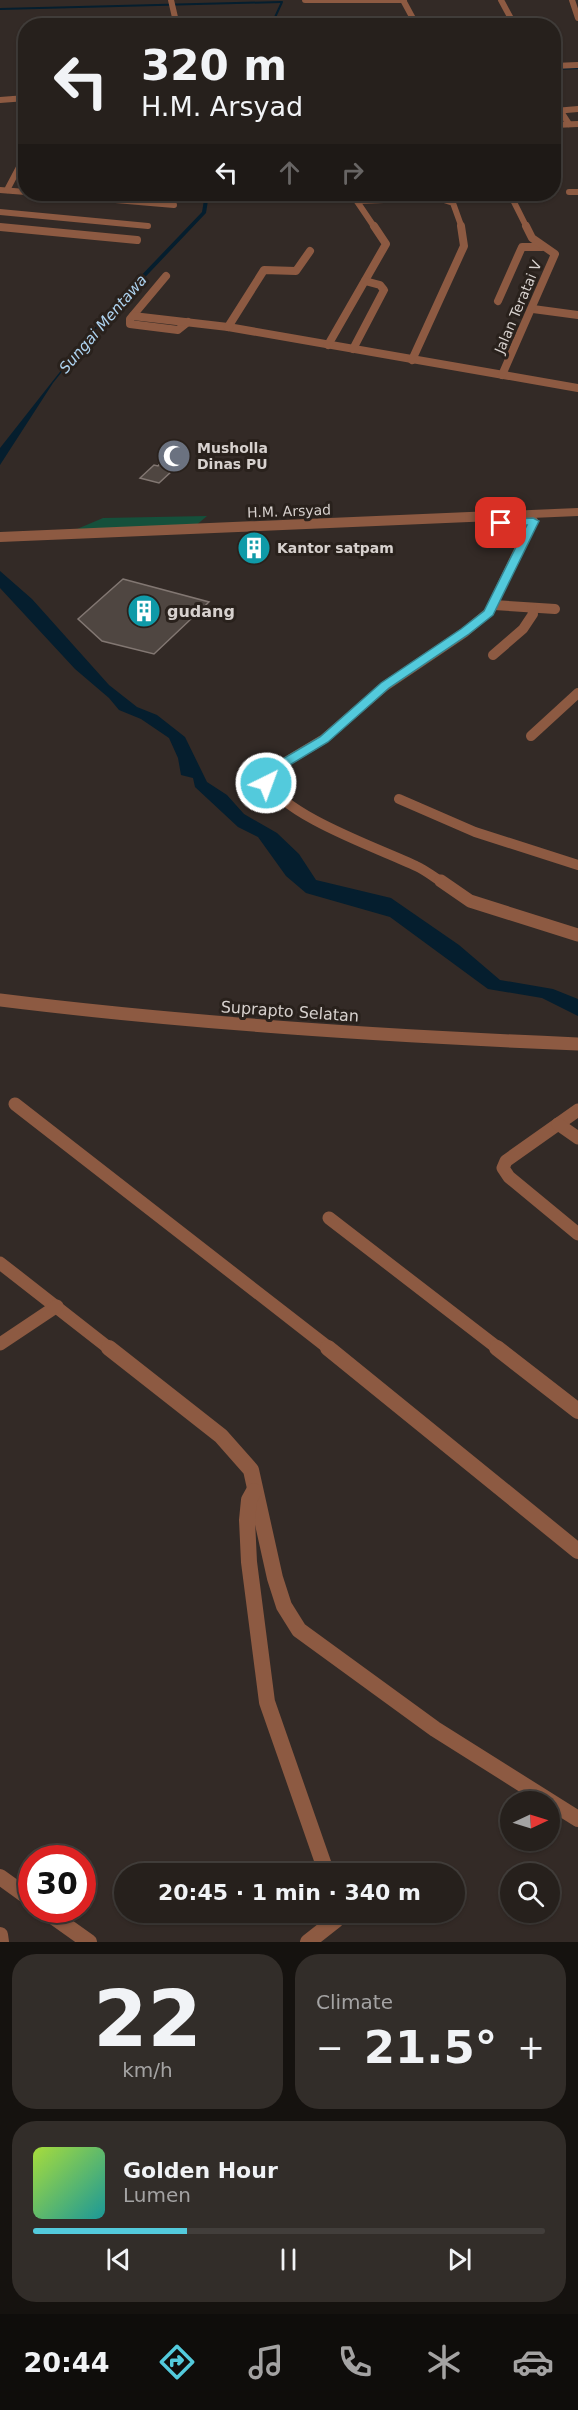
<!DOCTYPE html>
<meta charset="utf-8">
<style>
body{margin:0;font-family:"DejaVu Sans",sans-serif;background:#322d29;color:#f1f3f6;height:100vh;display:flex;flex-direction:column;font-size:22px;white-space:nowrap}
*{box-sizing:border-box;margin:0}
p{font-size:20px;color:#a4a3a3}
.icon{flex:none;width:33px;height:33px;fill:none;stroke:currentColor;stroke-width:2;stroke-linecap:round;stroke-linejoin:round}
.map{position:relative;height:1942px;overflow:hidden}
.panel{display:flex;flex-direction:column;gap:12px;padding:12px;background:#15120f;flex:1}
.panel>*{flex:none}
.guide{position:absolute;left:18px;top:18px;width:543px;height:183px;border-radius:24px;box-shadow:0 2px 4px #0004,0 0 0 2px #423e3b;background:#26201c;color:#f1f3f6;overflow:hidden}
.needle{width:39px;rotate:86deg}
.controls{position:absolute;left:500px;top:1791px;display:grid;gap:12px}
.controls a{display:grid;place-items:center;width:60px;height:60px;border-radius:50%;background:#26201c;box-shadow:0 2px 4px #0004,0 0 0 2px #423e3b;font-size:30px}
.speed{position:absolute;left:18px;top:1845px;display:flex;gap:12px;font-size:30px;font-weight:700;text-align:center}
.speed>*{display:grid;place-content:center;width:78px;height:78px;border-radius:50%;background:#26201c;box-shadow:0 2px 4px #0004,0 0 0 2px #423e3b;line-height:1}
.speed .limit{border:9px solid #d22;background:#fff;color:#111}
.pin{position:absolute;display:grid;place-items:center;width:51px;height:51px;color:#fff;margin:-26px;border-radius:12px;box-shadow:0 3px 9px #0006}
.me{position:absolute;width:66px;margin:-33px;rotate:42deg;stroke-linejoin:round;filter:drop-shadow(0 0 4px #0008)}
.turn{display:flex;align-items:center;gap:21px;height:126px;padding:0 24px;font-size:27px}
.turn .icon{width:78px;height:78px;stroke-width:2.5}
.turn b{display:block;font-size:42px;line-height:51px}
.lanes{display:flex;align-items:center;height:57px;padding:0 24px;background:#0003;justify-content:center;gap:30px;direction:ltr}
.lanes .off{opacity:.35}
.big{font-size:45px;font-weight:600;line-height:1.1}
.panel .card{flex:1;display:flex;flex-direction:column;justify-content:center;gap:9px;min-width:0;padding:0 21px;border-radius:24px;background:#322d29}
.panel .dial{align-items:center;gap:0}
.dial b{font-size:78px;line-height:1}
.song{display:flex;align-items:center;gap:18px}
.cover{width:72px;height:72px;border-radius:9px;background:linear-gradient(135deg,hsl(80 70% 55%),hsl(180 70% 35%))}
.played{height:6px;border-radius:3px;background:linear-gradient(90deg,#53cadc 30%,#423e3b 30%)}
.keys{display:flex;justify-content:space-around;direction:ltr}
.heat{display:flex;justify-content:space-between;align-items:center;font-size:33px;direction:ltr}
.panel .tiles{flex:1;display:grid;gap:12px;grid-template-columns:1fr 1fr}
.card:last-child{grid-column:span 2}
.trip{position:absolute;left:114px;top:1863px;width:351px;height:60px;border-radius:30px;background:#26201c;box-shadow:0 2px 4px #0004,0 0 0 2px #423e3b;font-weight:600;line-height:60px;text-align:center}
.menu{display:flex;height:96px;justify-content:space-around;align-items:center;background:#0f0d0b;color:#a4a3a3}
.menu .icon{width:42px;height:42px}
.menu .current{color:#53cadc}
.menu b{font-size:27px;color:#f1f3f6}
.map>svg:first-child{display:block}
.green{fill:#15503b}
.water{fill:#051e2e}
.lines{fill:none;stroke-linecap:round;stroke-linejoin:round}
.stream{stroke:#051e2e;stroke-width:2}
.building{fill:#4f4641;stroke:#827772;stroke-width:1.5}
.minor-far4{stroke:#8d5a42;stroke-width:6}
.minor-far3{stroke:#8d5a42;stroke-width:8}
.minor-far2{stroke:#8d5a42;stroke-width:10}
.minor-far1{stroke:#8d5a42;stroke-width:13}
.minor{stroke:#8d5a42;stroke-width:16}
.tertiary-far3{stroke:#8d5a42;stroke-width:6}
.tertiary-far2{stroke:#8d5a42;stroke-width:8}
.tertiary-far1{stroke:#8d5a42;stroke-width:10}
.tertiary{stroke:#8d5a42;stroke-width:16}
.route{fill:#53cadc;stroke:#36838f;stroke-width:1.5}
.labels{text-anchor:middle;stroke-width:6;stroke-linejoin:round;paint-order:stroke}
.far-street-label{font-size:14px;fill:#d7d1ce;stroke:#29211c}
.far-poi-label{font-size:14px;font-weight:bold;fill:#d7d1ce;stroke:#29211c;text-anchor:start}
.far-water-label{font-size:15px;font-style:italic;fill:#aed3f0;stroke:#29211c}
.poi-label{font-size:16px;font-weight:bold;fill:#d7d1ce;stroke:#29211c;text-anchor:start}
.street-label{font-size:16px;fill:#d7d1ce;stroke:#29211c}
</style>
<div class="map">
<svg width="578" height="1942" viewBox="0 0 578 1942">
<rect width="100%" height="100%" fill="#332a26"/>
<polygon class="green" points="207,516 194,527 70,532 103,518"/>
<g class="water">
<polygon points="205,194 209,194 206,213 97,328 53,383 0,465 0,448 111,307 202,212"/>
<polygon points="0,571 32,599 109,685 137,707 157,715 185,737 207,782 227,795 244,814 277,833 299,854 316,880 391,898 459,945 500,980 553,989 578,999 578,1016 542,998 488,989 390,917 306,893 286,876 258,837 238,827 195,787 193,778 181,775 178,758 169,738 141,719 119,710 109,698 75,669 0,588"/>
</g>
<g class="lines">
<g class="stream">
<polyline points="0,9 281,2"/>
<polyline points="271,26 282,2"/>
<polyline points="554,69 578,68"/>
</g>
</g>
<g class="building">
<polygon points="171,450 184,452 170,469 173,470 159,483 140,478 154,465 158,466"/>
<polygon points="123,579 209,602 154,654 102,641 78,619"/>
</g>
<g class="lines">
<g class="minor-far4">
<polyline points="171,0 177,26"/>
<polyline points="305,0 404,0"/>
<polyline points="403,0 417,26"/>
<polyline points="501,0 515,26"/>
<polyline points="572,0 578,18"/>
<polyline points="115,20 117,26"/>
<polyline points="554,101 569,124"/>
<polyline points="555,111 578,109"/>
<polyline points="554,125 578,124"/>
<polyline points="0,190 26,192"/>
<polyline points="7,190 26,154"/>
<polyline points="569,192 578,192"/>
<polyline points="45,194 174,205"/>
<polyline points="352,194 375,228"/>
<polyline points="436,194 438,198 453,203 462,228"/>
<polyline points="510,194 527,228"/>
<polyline points="444,196 511,197"/>
<polyline points="357,201 438,198"/>
<polyline points="0,212 148,226"/>
<polyline points="0,227 6,228"/>
</g>
<g class="minor-far3">
<polyline points="0,227 137,240"/>
<polyline points="166,276 130,319 130,324 178,330 188,322"/>
<polyline points="498,301 522,247 542,247"/>
<polyline points="533,309 578,315"/>
<polyline points="133,316 228,327 578,388"/>
<polyline points="228,327 264,270 296,271 310,251"/>
<polyline points="328,345 386,244 374,226"/>
<polyline points="353,349 384,290 380,285 365,281"/>
<polyline points="412,360 464,246 461,226"/>
<polyline points="502,375 555,254 532,238 526,226"/>
</g>
<g class="minor-far2">
<polyline points="494,605 555,609"/>
<polyline points="493,655 523,629 533,614 532,608"/>
<polyline points="531,736 578,693"/>
<polyline points="399,799 475,832 578,865"/>
<path d="M443,883C434,877 425,870 416,866C378,848 284,816 266,780L274,769L324,739L385,686L465,632L489,612L533,521"/>
</g>
<g class="minor-far1">
<polyline points="441,881 470,901 578,935"/>
<path d="M0,1000C192,1024 385,1036 578,1044"/>
<polyline points="15,1104 330,1349"/>
<polyline points="578,1110 506,1161 503,1168 509,1177 578,1234"/>
<polyline points="558,1124 578,1138"/>
<polyline points="329,1218 499,1349"/>
<polyline points="0,1263 110,1349"/>
<polyline points="0,1344 57,1306"/>
</g>
<g class="minor">
<polyline points="109,1348 221,1436 251,1470 275,1578 284,1606 299,1630 435,1729 578,1819"/>
<polyline points="328,1348 578,1551"/>
<polyline points="497,1348 578,1411"/>
<polyline points="254,1491 249,1500 247,1520 249,1562 267,1702 327,1874"/>
<polyline points="0,1935 1,1942"/>
<polyline points="308,1942 336,1920 338,1912"/>
</g>
<g class="tertiary-far3">
<polyline points="554,66 578,65"/>
<polyline points="0,100 26,98"/>
</g>
<polyline class="tertiary-far2" points="483,516 578,512"/>
<g class="tertiary-far1">
<polyline points="480,524 520,522"/>
<polyline points="0,537 518,515"/>
</g>
<g class="tertiary">
<polyline points="0,1877 32,1900"/>
<polyline points="44,1910 89,1942"/>
</g>
</g>
<polygon class="route" points="533,518 539,521 493,615 469,634 389,688 328,742 278,772 271,785 262,785 261,776 269,767 320,737 381,683 461,629 484,611 527,525 501,526 496,523 501,520"/>
<defs>
<g id="mosque-disc" transform="scale(1.725)"><circle r="9.5" fill="#6b7280" stroke="#29211c"/><path d="M3.5-4.9A6 6 0 1 0 3.5 4.9A5 5 0 1 1 3.5-4.9Z" fill="#fff"/></g>
<g id="building-disc" transform="scale(1.725)"><circle r="9.5" fill="#0f9aa8" stroke="#29211c"/><path d="M-4-6H4V6H1V3H-1V6H-4ZM-2.5-4.3h1.7v1.8h-1.7ZM.8-4.3h1.7v1.8H.8ZM-2.5-1h1.7V.8h-1.7ZM.8-1h1.7V.8H.8Z" fill="#fff"/></g>
</defs>
<g fill-rule="evenodd">
<use href="#mosque-disc" x="174" y="456"/>
<use href="#building-disc" x="254" y="548"/>
<use href="#building-disc" x="144" y="611"/>
</g>
<g class="labels">
<g class="far-street-label">
<text transform="translate(518 307) rotate(-67)" y="5">Jalan Teratai V</text>
<text transform="translate(289 511) rotate(-2)" y="5">H.M. Arsyad</text>
</g>
<g class="far-poi-label">
<text x="197" y="453">Musholla<tspan x="197" dy="16">Dinas PU</tspan></text>
<text x="277" y="553">Kantor satpam</text>
</g>
<g class="far-water-label">
<text transform="translate(103 324) rotate(-49)" y="5">Sungai Mentawa</text>
</g>
<g class="poi-label">
<text x="167" y="617">gudang</text>
</g>
<g class="street-label">
<text transform="translate(290 1011) rotate(4)" y="6">Suprapto Selatan</text>
</g>
</g>
</svg>
<div class="controls">
<a><svg class="needle" viewBox="-14 -14 28 28"><path d="M0-13l5 13h-10z" fill="#e53935"/><path d="M0 13l5-13h-10z" fill="#a4a3a3"/></svg></a>
<a><svg class="icon" aria-label="search" viewBox="0 0 24 24"><circle cx="10" cy="10" r="6"/><path d="M15 15l6 6"/></svg></a>
</div>
<div class="speed"><div class="limit">30</div></div>
<div class="pin" style="left:501px;top:523px;background:#d93025"><svg class="icon" aria-label="arrive" viewBox="0 0 24 24"><path d="M6 21V4h12l-3 4 3 4H6"/></svg></div>
<svg class="me" style="left:266px;top:783px" viewBox="-20 -20 40 40"><circle r="17" fill="#53cadc" stroke="#fff" stroke-width="3"/><path d="M0-11L8 9 0 5-8 9z" fill="#fff"/></svg>
<div class="trip">20:45 · 1 min · 340 m</div>
<div class="guide">
<div class="turn"><svg class="icon" aria-label="left" viewBox="0 0 24 24"><path d="M17 20v-9H6M10 6l-5 5 5 5"/></svg><div><b>320 m</b>H.M. Arsyad</div></div>
<div class="lanes"><svg class="icon" aria-label="left" viewBox="0 0 24 24"><path d="M17 20v-9H6M10 6l-5 5 5 5"/></svg><svg class="icon off" aria-label="ahead" viewBox="0 0 24 24"><path d="M12 20V5M6 11l6-6 6 6"/></svg><svg class="icon off" aria-label="right" viewBox="0 0 24 24"><path d="M7 20v-9h11M14 6l5 5-5 5"/></svg></div>
</div>
</div>
<section class="panel">
<div class="tiles">
<div class="card dial"><b>22</b><p>km/h</p></div>
<div class="card"><p>Climate</p>
<div class="heat"><a>−</a><b class="big">21.5°</b><a>+</a></div>
</div>
<div class="card">
<div class="song"><i class="cover"></i><div><b>Golden Hour</b><p>Lumen</p></div></div>
<div class="played"></div>
<div class="keys"><svg class="icon" aria-label="previous" viewBox="0 0 24 24"><path d="M18 5L8 12l10 7zM5 5v14"/></svg><svg class="icon" aria-label="pause" viewBox="0 0 24 24"><path d="M8 5v14M16 5v14"/></svg><svg class="icon" aria-label="next" viewBox="0 0 24 24"><path d="M6 5l10 7-10 7zM19 5v14"/></svg></div>
</div>
</div>
</section>
<nav class="menu">
<b>20:44</b>
<svg class="icon current" aria-label="directions" viewBox="0 0 24 24"><path d="M12 3l9 9-9 9-9-9zM9 14v-3h6M13 9l2 2-2 2"/></svg>
<svg class="icon" aria-label="music" viewBox="0 0 24 24"><path d="M9 18V5l10-2v13"/><circle cx="6" cy="18" r="3"/><circle cx="16" cy="16" r="3"/></svg>
<svg class="icon" aria-label="phone" viewBox="0 0 24 24"><path d="M5 4h4l2 5-3 2q2 4 5 5l2-3 5 2v4C11 20 4 13 5 4z"/></svg>
<svg class="icon" aria-label="climate" viewBox="0 0 24 24"><path d="M12 3v18M4 7l16 10M4 17L20 7"/></svg>
<svg class="icon" aria-label="car" viewBox="0 0 24 24"><path d="M5 17H2v-5l4-1 3-4h7l3 4 3 1v5h-3M9 17h6M6 11h13"/><circle cx="7" cy="17" r="2"/><circle cx="17" cy="17" r="2"/></svg>
</nav>
